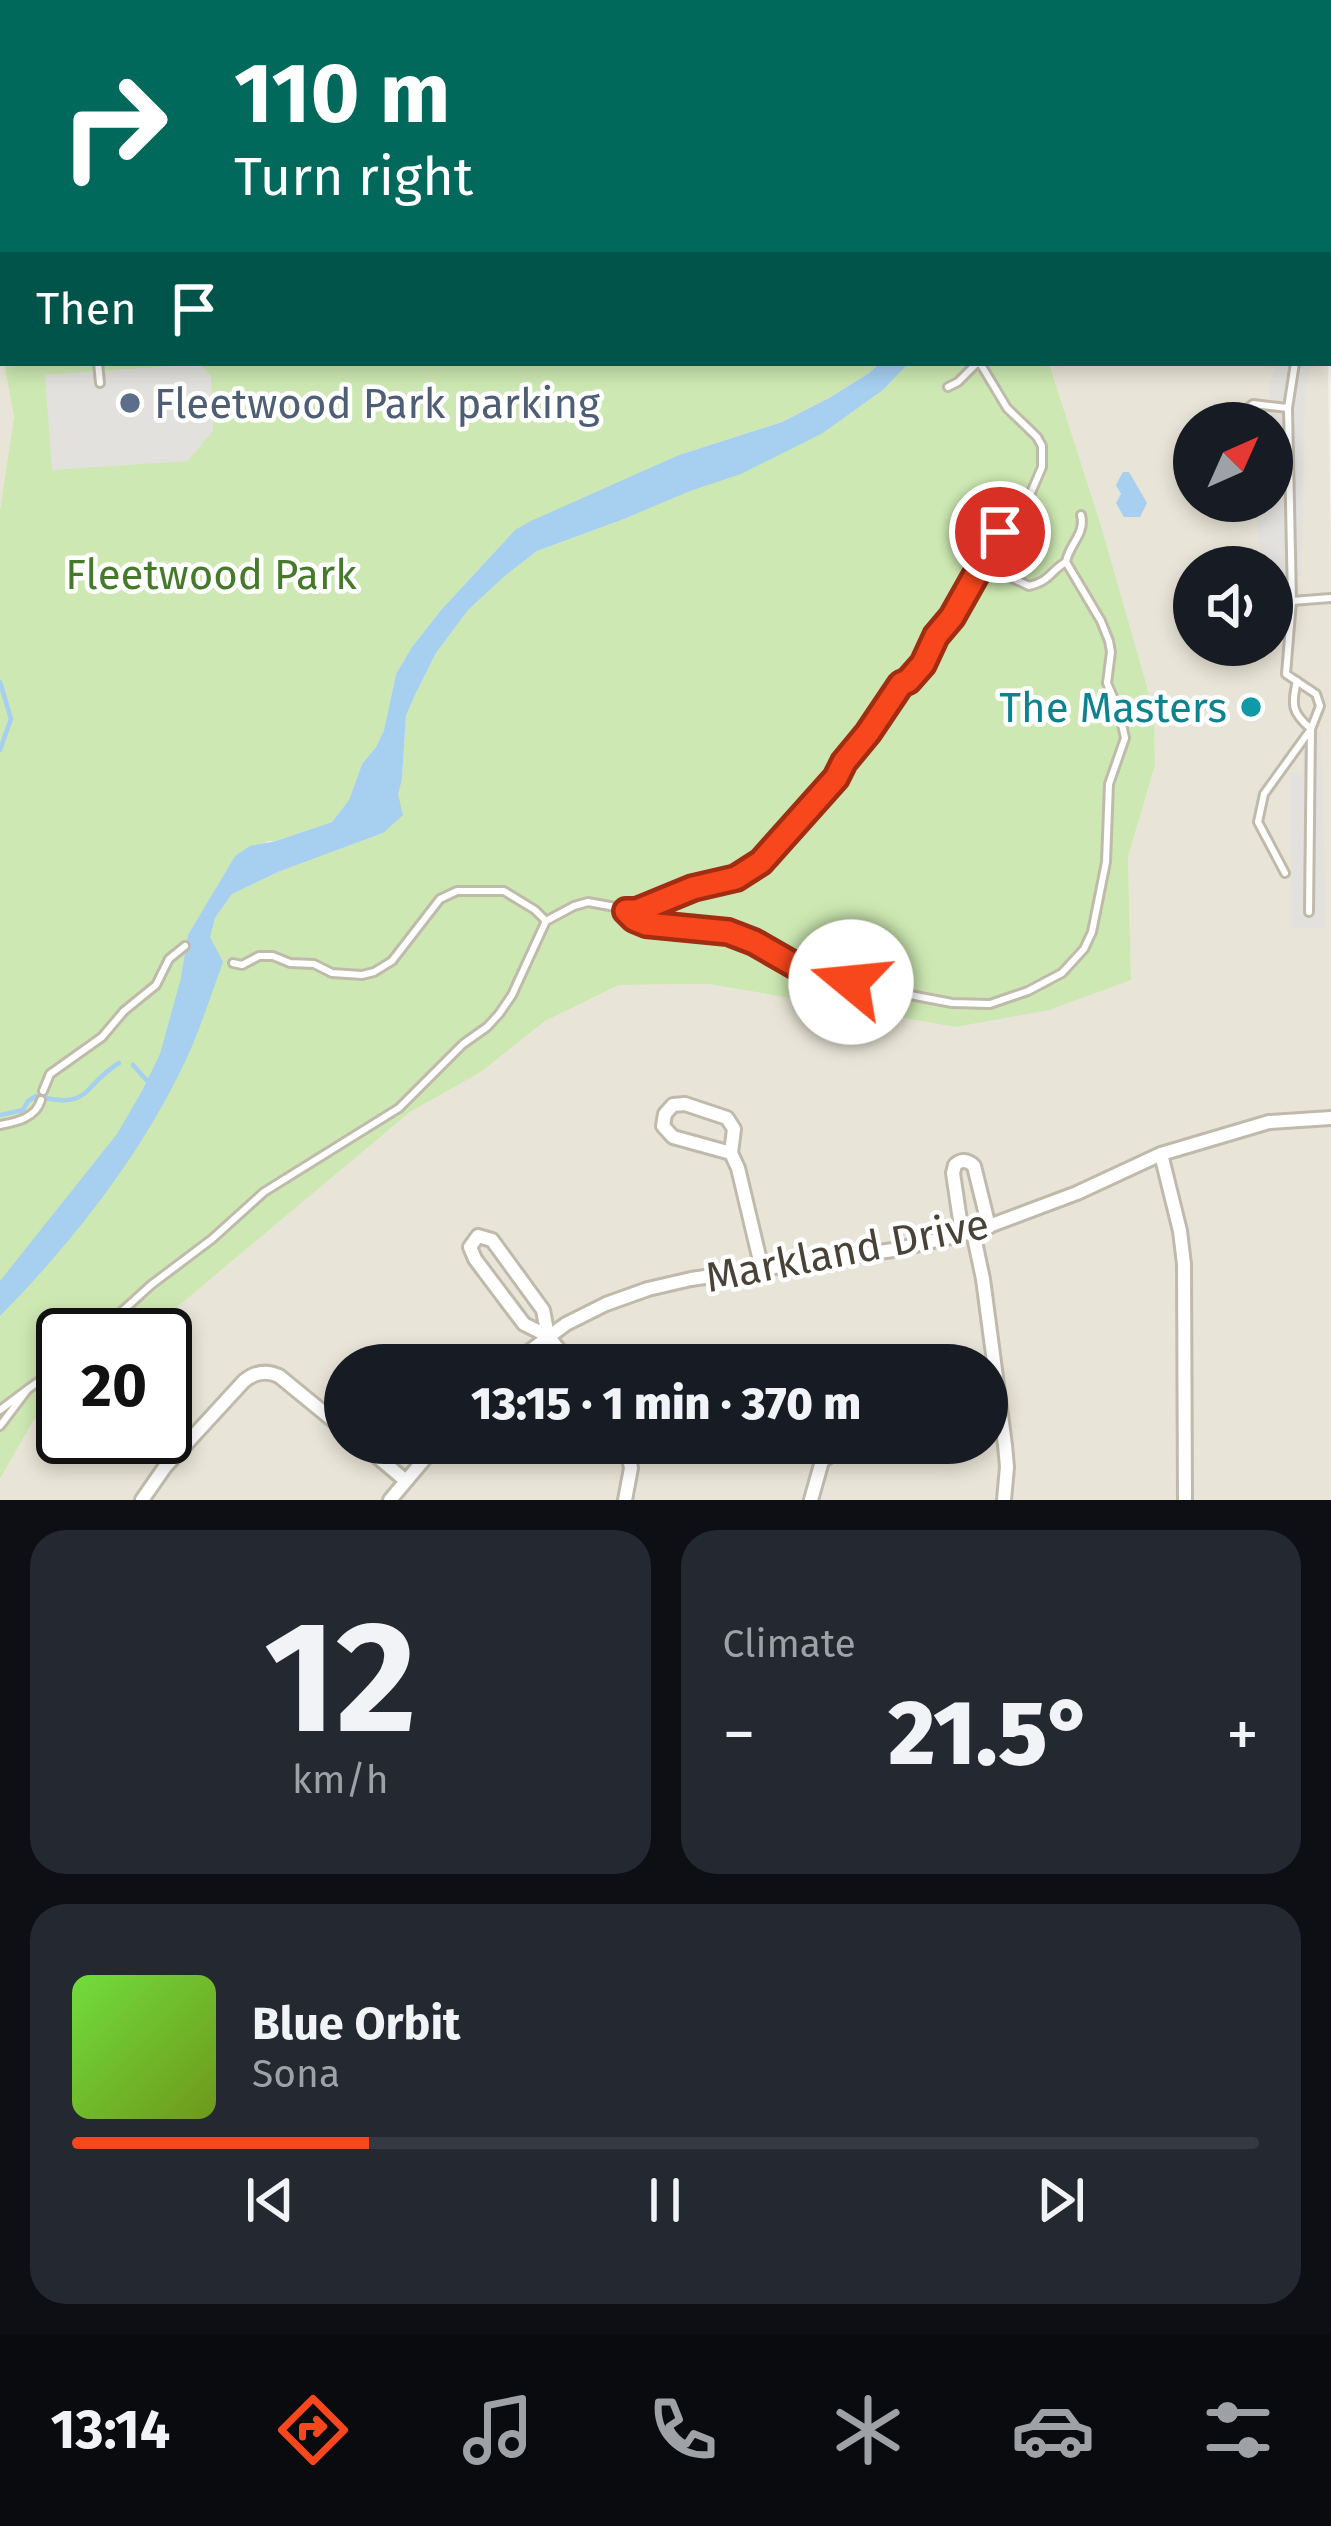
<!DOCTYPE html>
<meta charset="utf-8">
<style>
body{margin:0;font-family:"Fira Sans",sans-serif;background:#242831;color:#f1f3f6;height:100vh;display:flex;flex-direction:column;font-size:45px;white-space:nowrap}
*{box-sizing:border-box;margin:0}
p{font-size:39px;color:#9ea1a6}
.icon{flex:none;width:66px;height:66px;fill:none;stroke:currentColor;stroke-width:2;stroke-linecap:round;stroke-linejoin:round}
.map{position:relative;height:1500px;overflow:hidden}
.panel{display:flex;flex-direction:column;gap:30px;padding:30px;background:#0d0f14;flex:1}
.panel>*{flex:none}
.top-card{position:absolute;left:0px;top:0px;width:1332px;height:366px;box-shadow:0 6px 18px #0003;background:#00695c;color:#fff;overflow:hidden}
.needle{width:78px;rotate:45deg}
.tools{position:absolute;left:1173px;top:402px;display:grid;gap:24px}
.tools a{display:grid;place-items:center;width:120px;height:120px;border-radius:50%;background:#171b24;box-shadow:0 6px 18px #0003;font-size:60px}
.speed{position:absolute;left:36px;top:1308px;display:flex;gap:24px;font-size:60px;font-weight:700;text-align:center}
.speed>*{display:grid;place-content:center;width:156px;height:156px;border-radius:50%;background:#171b24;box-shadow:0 6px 18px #0003;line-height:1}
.speed .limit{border:6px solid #111;border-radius:18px;background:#fff;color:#111}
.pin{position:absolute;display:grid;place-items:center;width:102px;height:102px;color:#fff;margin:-51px;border:6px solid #fff;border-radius:50%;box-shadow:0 3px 12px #0007}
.me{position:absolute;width:132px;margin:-66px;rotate:287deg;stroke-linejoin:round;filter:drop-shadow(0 0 9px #0008)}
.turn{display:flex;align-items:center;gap:42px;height:252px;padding:0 36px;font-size:54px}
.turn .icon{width:156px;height:156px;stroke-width:2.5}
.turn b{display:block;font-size:84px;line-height:102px}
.then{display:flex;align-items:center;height:114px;padding:0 36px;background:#0003;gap:24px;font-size:45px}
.big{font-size:90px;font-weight:800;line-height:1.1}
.panel .tile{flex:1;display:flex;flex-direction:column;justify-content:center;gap:18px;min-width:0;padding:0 42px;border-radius:36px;background:#242831}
.panel .dial{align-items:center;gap:0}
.dial b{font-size:156px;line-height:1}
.song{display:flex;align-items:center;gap:36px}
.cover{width:144px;height:144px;border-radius:18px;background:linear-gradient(135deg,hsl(100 70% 55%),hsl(80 70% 35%))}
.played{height:12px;border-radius:6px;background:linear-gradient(90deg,#f8471c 25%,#363941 25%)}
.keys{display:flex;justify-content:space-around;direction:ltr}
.heat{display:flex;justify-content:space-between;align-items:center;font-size:66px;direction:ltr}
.panel .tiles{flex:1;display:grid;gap:30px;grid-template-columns:1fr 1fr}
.tile:last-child{grid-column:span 2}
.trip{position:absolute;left:324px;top:1344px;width:684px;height:120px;border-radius:60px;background:#171b24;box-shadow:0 6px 18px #0003;font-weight:800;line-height:120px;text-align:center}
.menu{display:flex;height:192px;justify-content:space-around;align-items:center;background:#090b0e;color:#9ea1a6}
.menu .icon{width:84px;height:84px}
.menu .current{color:#f8471c}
.menu b{font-size:54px;color:#f1f3f6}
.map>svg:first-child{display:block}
.residential{fill:#e8e4d7;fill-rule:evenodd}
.green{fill:#cde8b2}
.parking{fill:#e3e1dd}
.water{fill:#a6cff0}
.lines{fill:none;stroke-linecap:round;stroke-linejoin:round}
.stream{stroke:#a6cff0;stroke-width:4.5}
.service-casing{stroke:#c0baab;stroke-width:12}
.minor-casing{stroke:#c0baab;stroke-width:18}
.secondary-casing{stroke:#d4c699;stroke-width:22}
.service{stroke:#fff;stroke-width:6}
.minor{stroke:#fff;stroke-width:12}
.secondary{stroke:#fef4c9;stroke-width:16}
.route-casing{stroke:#a12e12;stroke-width:30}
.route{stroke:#f8471c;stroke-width:21}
.service-dot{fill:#5c6f8a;stroke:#fff;stroke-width:4.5}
.culture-dot{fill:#0f9aa8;stroke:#fff;stroke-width:4.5}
.labels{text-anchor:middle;stroke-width:9;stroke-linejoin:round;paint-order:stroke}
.service-label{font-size:42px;fill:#4e5e75;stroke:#fff;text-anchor:start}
.park-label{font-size:42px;fill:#457a2a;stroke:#fff}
.culture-label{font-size:42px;fill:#0d838f;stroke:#fff;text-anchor:end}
.street-label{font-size:42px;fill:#484237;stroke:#fff}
</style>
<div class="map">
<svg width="1331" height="1500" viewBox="0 0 1331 1500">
<rect width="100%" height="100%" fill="#f4f1e9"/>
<g class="residential">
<polygon points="0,342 14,417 0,510"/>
<path d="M1049,363H1328L1331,561V1500H0V1479L33,1421L63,1398V1437H165V1335H144L410,1112L481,1072L545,1021L619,985L709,984L955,1027L1131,980L1128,857L1155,765L1154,719L1146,683L1102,529ZM1194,423H1272V501H1194ZM1194,567H1272V645H1194ZM345,1365H987V1443H345Z"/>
</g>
<g class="green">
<polygon points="87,0 692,0 692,3 82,3"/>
<polygon points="4,363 880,363 869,373 829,398 782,422 679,455 515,530 441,610 412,647 396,674 384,730 376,747 362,764 349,800 332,822 276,841 269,841 235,856 189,934 209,937 215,918 232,894 278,872 383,833 402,779 406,716 414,697 436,653 468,610 506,575 537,551 624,519 823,433 883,390 909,363 1049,363 1102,529 1146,683 1154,719 1155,765 1128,857 1131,980 1049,1010 955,1027 709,984 619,985 545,1021 481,1072 410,1112 144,1335 63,1335 63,1398 33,1421 0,1479 0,510 14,417"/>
</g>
<g class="parking">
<polygon points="1278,363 1312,363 1305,389 1302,577 1272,574 1272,567 1263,567 1254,505 1272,504 1272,423 1270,423 1269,383"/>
<polygon points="199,364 211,376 213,431 188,461 52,470 45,375"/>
<polygon points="1302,732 1321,732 1326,928 1292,928 1290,772 1303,773"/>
</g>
<g class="water">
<path d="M880,363H909L883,390L823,433L741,474L690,491L624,519L537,551L506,575L468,610L436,653L414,697L406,716L402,779L398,794L403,815L383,833L278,872L232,894L215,918L210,937L223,962C209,1000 197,1040 178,1076C134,1164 69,1246 0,1316V1281L117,1134L142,1091L160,1054L181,978L188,935L235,856L250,846L276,841L332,822L349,800L362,764L376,747L384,730L396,674L412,647L441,610L515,530L531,521L679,455L782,422L829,398L869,373Z"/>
<polygon points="1123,472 1129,472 1147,503 1140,517 1124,517 1116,503 1121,494 1116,485"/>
</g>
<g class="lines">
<g class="stream">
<polyline points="0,682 11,719 0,750"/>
<polyline points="133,1065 149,1083"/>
<path d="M0,1115L23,1110L28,1101L36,1096C93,1110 80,1087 119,1063"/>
</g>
<g class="service-casing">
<g id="service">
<polyline points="1329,330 1331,330"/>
<polyline points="98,363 100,383"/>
<polyline points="1295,363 1288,408 1292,601 1331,598"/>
<polyline points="1232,423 1253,404 1288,408"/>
<path d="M981,573L999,572L1029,586C1051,581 1051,570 1066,562"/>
<polyline points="1292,601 1286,674 1316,694 1320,706 1311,729 1309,912"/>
<path d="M1285,873L1258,822L1264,794L1311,729C1292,713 1291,705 1297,681"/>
<path d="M626,911L634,919L646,924L727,931L826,979L952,1003L990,1004L1028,991L1062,973L1084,949L1092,932L1106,862L1109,784L1125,738L1119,711L1107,683L1111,652L1109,641L1101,621L1066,562C1069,544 1086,534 1081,515"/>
<polyline points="233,963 242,965 259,956 273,956 290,963 314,964 332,973 362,975 374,972 392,961 440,899 457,891 504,891 535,910 546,921"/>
<polyline points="43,1091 50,1074 102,1037 124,1011 156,985 169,959 185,946"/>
<path d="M0,1125C16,1122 36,1118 41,1100"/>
<polyline points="96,1335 151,1285 212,1239 264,1192 399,1108 463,1044 487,1027 499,1014 512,995 546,921 574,906 588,902 637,911 693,888 737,878 761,862 836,778 844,762 868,733 901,684 908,681 923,664 936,636 952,617 1000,532 1030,495 1042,467 1042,446 1037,437 1007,408 980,363 976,364 958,382 948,387"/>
<polyline points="28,1389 63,1364"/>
<polyline points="0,1410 28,1389 0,1426"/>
</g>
</g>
<g class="minor-casing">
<g id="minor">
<polyline points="731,1153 734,1129 727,1118 685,1104 673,1105 665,1114 663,1126 673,1137 731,1153 738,1168 762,1269"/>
<polyline points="1161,1154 1180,1231 1184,1264 1185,1500"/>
<polyline points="973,1232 983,1279 1005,1445 1007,1467 1004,1500"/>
<path d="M962,1234L953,1173L955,1165C961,1159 968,1160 974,1166L989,1227"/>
<polygon points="478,1236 492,1240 543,1310 548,1336 524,1324 475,1259 470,1247"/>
<polyline points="548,1336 571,1365"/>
<polyline points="511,1365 566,1324 606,1304 648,1289 691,1279 893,1250 973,1232 1077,1193 1161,1154 1269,1122 1331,1118"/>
<polyline points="361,1443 406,1481"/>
<path d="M142,1500L165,1467L244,1381C255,1372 266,1370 279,1376L345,1430"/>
<polyline points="390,1500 438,1443"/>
<polyline points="625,1500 631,1468 626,1443"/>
<polyline points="811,1500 822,1461 839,1450 869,1443"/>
</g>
</g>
<g class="secondary-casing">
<g id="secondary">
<polyline points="1329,124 1331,124"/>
<polyline points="1329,152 1331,151"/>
<polyline points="0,306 3,305"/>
</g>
</g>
<use href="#service" class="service"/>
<use href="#minor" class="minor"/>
<use href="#secondary" class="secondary"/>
</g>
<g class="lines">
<g class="route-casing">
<polyline id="route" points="851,982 826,979 808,973 754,942 728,932 646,924 634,919 626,911 637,911 693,888 736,878 761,862 836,778 844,762 868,733 901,684 908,681 923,664 936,636 952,617 1000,532"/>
</g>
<use href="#route" class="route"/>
</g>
<circle class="service-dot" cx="130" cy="403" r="12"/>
<circle class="culture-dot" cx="1251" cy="707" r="12"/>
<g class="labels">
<g class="service-label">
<text x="154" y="418">Fleetwood Park parking</text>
</g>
<g class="park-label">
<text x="211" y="589">Fleetwood Park</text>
</g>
<g class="culture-label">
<text x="1227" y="722">The Masters</text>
</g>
<g class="street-label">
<text transform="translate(847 1250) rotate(-11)" y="15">Markland Drive</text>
</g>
</g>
</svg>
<div class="tools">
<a><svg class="needle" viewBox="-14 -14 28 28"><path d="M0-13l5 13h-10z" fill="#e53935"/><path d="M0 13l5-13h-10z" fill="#9ea1a6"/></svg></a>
<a><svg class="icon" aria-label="sound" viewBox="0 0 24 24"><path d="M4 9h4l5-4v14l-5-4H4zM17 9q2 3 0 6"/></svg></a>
</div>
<div class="speed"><div class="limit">20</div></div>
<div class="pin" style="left:1000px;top:532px;background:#d93025"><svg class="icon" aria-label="arrive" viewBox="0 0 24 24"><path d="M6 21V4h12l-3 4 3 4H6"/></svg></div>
<svg class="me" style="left:851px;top:982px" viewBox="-20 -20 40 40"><circle r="19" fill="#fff"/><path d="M0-13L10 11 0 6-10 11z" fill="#f8471c"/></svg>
<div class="trip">13:15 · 1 min · 370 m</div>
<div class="top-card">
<div class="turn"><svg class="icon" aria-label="right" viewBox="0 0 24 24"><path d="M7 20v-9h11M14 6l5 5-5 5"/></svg><div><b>110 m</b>Turn right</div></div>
<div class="then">Then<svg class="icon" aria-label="arrive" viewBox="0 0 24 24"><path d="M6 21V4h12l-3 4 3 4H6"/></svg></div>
</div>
</div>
<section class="panel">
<div class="tiles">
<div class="tile dial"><b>12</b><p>km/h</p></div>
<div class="tile"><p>Climate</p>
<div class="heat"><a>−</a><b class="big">21.5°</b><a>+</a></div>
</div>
<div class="tile">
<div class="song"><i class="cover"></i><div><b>Blue Orbit</b><p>Sona</p></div></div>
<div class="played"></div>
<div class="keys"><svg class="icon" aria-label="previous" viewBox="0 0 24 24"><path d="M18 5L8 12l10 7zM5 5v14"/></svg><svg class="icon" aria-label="pause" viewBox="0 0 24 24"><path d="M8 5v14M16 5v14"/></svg><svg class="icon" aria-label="next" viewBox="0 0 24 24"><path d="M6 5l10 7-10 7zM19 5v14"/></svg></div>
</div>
</div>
</section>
<nav class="menu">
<b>13:14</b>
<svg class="icon current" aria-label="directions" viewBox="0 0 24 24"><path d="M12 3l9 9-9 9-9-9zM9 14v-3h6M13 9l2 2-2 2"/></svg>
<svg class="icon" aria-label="music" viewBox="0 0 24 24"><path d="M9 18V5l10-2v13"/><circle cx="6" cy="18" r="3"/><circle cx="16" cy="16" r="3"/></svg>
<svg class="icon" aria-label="phone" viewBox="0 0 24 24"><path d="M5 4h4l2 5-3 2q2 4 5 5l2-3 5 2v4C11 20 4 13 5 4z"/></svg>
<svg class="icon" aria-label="climate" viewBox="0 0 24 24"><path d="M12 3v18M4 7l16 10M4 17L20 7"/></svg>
<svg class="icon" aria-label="car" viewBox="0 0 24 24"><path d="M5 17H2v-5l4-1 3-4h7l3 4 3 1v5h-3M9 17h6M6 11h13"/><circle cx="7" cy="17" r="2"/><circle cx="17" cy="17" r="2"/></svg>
<svg class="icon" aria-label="filters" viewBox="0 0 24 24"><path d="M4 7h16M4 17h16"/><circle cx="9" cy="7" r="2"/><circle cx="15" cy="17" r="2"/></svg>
</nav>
